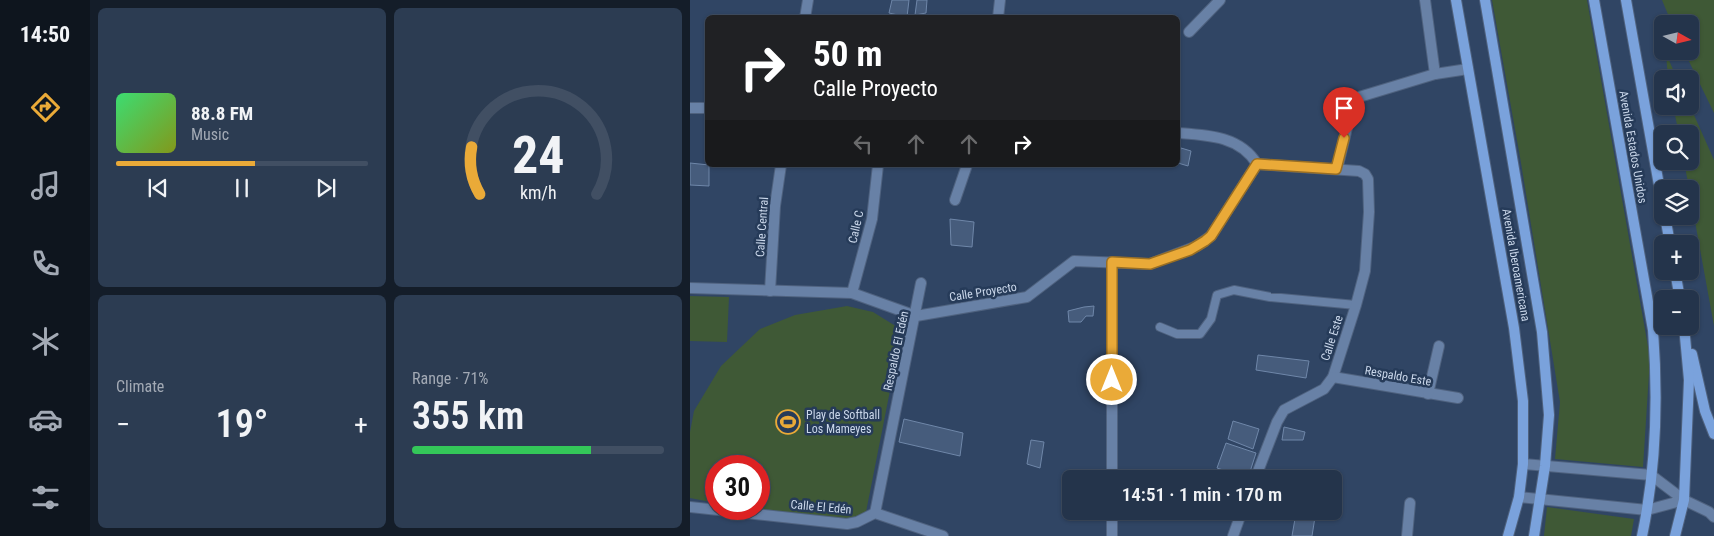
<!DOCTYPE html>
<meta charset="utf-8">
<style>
body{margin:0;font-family:"Roboto Condensed",sans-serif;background:#2c3c52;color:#f1f3f6;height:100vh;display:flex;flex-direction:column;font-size:19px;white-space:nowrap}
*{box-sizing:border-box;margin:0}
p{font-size:16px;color:#a3aab5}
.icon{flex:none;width:28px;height:28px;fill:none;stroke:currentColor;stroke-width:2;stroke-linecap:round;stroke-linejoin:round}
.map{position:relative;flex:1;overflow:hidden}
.drawer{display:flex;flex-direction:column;gap:8px;padding:8px;background:#141d29;width:600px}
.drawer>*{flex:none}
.top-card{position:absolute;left:15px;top:15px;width:475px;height:152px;border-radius:8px;box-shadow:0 1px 4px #0004,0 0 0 1px #414f63;background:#202124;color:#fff;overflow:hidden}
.needle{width:32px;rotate:98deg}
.fabs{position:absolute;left:964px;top:15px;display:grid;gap:10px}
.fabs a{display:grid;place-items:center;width:45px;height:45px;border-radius:8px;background:#24344b;box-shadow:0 1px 4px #0004,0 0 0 1px #414f63;font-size:25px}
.speed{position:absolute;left:15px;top:455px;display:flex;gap:10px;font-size:25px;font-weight:700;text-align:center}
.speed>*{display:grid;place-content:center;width:65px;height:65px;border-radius:50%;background:#24344b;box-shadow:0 1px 4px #0004,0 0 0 1px #414f63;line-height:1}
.speed .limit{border:8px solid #d22;background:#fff;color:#111}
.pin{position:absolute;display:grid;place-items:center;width:42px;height:42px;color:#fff;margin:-51px -21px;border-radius:50% 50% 50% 0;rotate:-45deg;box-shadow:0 0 5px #0007}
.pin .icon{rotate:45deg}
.me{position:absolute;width:55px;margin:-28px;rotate:0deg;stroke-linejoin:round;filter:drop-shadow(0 0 4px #0008)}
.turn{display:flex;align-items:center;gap:18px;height:105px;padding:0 25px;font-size:22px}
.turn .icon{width:65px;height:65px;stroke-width:2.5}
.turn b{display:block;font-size:35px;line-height:42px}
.lanes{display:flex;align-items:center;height:48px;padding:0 25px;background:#0003;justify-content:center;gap:25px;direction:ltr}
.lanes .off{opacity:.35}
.big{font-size:38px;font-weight:600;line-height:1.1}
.drawer .widget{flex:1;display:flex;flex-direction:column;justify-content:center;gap:8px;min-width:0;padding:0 18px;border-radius:8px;background:#2c3c52}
.drawer .dial{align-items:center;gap:0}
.dial svg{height:130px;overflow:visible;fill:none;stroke:#414f63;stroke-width:7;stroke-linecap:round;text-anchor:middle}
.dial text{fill:#f1f3f6;stroke:none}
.song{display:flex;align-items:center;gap:15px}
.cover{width:60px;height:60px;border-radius:8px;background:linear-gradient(135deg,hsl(140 70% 55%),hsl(70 70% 35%))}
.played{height:5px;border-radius:2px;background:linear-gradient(90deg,#eaaa38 55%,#414f63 55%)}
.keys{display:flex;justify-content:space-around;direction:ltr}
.heat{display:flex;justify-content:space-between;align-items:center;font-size:28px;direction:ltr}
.charge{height:8px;border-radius:4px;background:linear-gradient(90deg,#34c759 71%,#414f63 0)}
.drawer .tiles{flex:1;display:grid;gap:8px;grid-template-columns:repeat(2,1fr)}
.trip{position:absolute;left:372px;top:470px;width:280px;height:50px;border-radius:8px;background:#24344b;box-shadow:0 1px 4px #0004,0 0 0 1px #414f63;font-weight:600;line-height:50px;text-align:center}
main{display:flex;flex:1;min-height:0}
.tabs{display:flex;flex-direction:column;width:90px;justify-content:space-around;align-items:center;background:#0e151e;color:#a3aab5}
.tabs .icon{width:35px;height:35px}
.tabs .current{color:#eaaa38}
.tabs b{font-size:22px;color:#f1f3f6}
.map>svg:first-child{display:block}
.green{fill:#3f5936}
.building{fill:#465c7c;stroke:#6f87a9}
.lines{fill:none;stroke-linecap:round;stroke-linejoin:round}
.lane-casing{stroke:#4f627f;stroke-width:10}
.street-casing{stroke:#4f627f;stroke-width:12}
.secondary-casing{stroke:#4f627f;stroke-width:12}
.lane{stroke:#6881a6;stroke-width:8}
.street{stroke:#6881a6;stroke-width:10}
.secondary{stroke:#7aa2dc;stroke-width:10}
.route-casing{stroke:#986e24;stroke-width:12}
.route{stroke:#eaaa38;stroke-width:9}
.labels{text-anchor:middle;stroke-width:5;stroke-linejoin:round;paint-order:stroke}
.street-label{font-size:12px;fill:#cbd8eb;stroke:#263b59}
.poi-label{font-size:12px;fill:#cbd8eb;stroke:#263b59;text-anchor:start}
</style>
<main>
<nav class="tabs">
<b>14:50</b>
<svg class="icon current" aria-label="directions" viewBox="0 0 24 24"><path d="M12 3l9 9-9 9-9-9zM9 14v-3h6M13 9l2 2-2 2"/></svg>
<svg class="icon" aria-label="music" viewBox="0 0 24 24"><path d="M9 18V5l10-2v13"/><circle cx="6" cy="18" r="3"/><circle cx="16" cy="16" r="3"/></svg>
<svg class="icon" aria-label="phone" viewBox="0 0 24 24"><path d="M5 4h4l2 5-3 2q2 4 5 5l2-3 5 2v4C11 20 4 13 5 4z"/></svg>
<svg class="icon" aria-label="climate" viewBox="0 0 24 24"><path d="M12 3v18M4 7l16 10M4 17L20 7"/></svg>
<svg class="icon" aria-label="car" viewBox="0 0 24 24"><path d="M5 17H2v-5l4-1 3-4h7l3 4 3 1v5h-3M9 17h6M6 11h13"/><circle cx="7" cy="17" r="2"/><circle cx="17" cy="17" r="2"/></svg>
<svg class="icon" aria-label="filters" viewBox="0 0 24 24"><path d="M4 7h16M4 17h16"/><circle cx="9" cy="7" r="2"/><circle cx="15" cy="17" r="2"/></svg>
</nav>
<section class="drawer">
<div class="tiles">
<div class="widget">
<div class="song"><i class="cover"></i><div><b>88.8 FM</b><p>Music</p></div></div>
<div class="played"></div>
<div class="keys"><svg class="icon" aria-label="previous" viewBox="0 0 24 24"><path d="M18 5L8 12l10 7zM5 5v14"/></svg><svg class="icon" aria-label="pause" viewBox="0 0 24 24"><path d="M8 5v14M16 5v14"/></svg><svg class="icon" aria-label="next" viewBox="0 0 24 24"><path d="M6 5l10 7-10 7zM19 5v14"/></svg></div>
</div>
<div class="widget dial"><svg viewBox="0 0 100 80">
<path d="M14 69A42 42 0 1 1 86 69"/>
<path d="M14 69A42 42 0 0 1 9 40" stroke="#eaaa38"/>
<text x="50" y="56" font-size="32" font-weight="700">24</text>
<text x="50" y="72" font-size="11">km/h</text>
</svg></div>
<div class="widget"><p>Climate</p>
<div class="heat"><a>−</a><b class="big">19°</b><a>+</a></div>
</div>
<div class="widget"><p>Range · 71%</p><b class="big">355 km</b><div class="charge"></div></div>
</div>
</section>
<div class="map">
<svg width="1024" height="536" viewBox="0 0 1024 536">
<rect width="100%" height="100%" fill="#304564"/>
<g class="green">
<polygon points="802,0 897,0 960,358 953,467 865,459 870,402 830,157"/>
<polygon points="972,0 1024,0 1024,113 994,51 1000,51 1000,24 982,24"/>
<polygon points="976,53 987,79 978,79"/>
<polygon points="983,106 1000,106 1024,160 1024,326 994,161 1000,161 1000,134 989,134"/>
<polygon points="0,296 39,297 37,342 0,341"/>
<polygon points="157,306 183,312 212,330 176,512 155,524 64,509 69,509 69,466 26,466 26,503 0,498 0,432 4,411 31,366 70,329 105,315"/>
<polygon points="857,507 944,519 941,536 854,536"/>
</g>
<g class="building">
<polygon points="202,0 219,0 217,17 199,13"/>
<polygon points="227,0 237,0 236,13 225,15"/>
<polygon points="491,148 501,151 498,166 488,163"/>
<polygon points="0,163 19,165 19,186 0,185"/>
<polygon points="260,219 284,222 282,247 261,245"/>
<polygon points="404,306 403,316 396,316 391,322 379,322 378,311 394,307"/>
<polygon points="568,355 619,361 616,378 566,370"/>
<polygon points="214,419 273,433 270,456 209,442"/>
<polygon points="543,421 569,429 563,449 538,439"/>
<polygon points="594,427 615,432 613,440 592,440"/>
<polygon points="341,440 354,442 350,468 337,464"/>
<polygon points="536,443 566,453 558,478 527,468"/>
<polygon points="508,472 527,479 528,479 505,479"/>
<polygon points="606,513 625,517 622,536 602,536"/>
</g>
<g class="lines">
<g class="lane-casing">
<polyline id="lane" points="470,327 487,334 510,334 521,319 527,295 544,290 580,297 666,305"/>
</g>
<g class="street-casing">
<g id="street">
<polyline points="735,0 745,74"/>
<polyline points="115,18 118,0"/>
<polyline points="308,18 310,0"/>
<polyline points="499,32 530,0"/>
<polyline points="0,108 18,108"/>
<path d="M488,133C517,135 550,136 567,164L669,171L675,174L678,179L679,212L675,271L666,305L643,377L634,389L594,410L587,422L565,479"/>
<polyline points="647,169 662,107 669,97 745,74 778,69"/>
<polyline points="265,200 277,165"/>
<polyline points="422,262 422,479"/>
<polyline points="0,288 162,293 226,316 337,297 384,261 460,264 507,246 521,236 567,164"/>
<polyline points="80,291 85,206 91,165"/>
<polyline points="162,293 182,219 188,165"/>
<polyline points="643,377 768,398"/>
<polyline points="738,394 749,346"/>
<polyline points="833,464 961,475 994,500 1019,512 1024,517"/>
<polyline points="829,497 957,510 994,500"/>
<polyline points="0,507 157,524 167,522 185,513 253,536"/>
<polyline points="422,511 422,536"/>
<polyline points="185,513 231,283"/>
<polyline points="543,536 552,511"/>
<polyline points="717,536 720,503"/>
</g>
</g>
<g class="secondary-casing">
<g id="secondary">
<polyline points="766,0 824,328 833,401 833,464 829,497 818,536"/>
<polyline points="795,0 852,332 859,415 855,466 844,536"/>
<path d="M904,0L963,330C968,397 966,470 952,536"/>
<polyline points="936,0 972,202"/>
<polyline points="975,216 980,244"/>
<polyline points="985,271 990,299"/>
<polyline points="1002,354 1015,411 1024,434"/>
<polyline points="985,536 994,500 999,380 994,326"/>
</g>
</g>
<use href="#lane" class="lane"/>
<use href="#street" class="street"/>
<use href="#secondary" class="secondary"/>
</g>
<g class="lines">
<g class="route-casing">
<polyline id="route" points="422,380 422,262 460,264 500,250 515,241 521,236 567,164 646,169 654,138"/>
</g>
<use href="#route" class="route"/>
</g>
<defs>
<g id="stadium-ring" transform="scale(1.25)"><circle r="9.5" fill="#263b59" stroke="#eaaa38" stroke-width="1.5"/><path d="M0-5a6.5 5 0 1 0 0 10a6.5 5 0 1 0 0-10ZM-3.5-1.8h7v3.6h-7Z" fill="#eaaa38"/></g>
</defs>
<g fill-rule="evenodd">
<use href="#stadium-ring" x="98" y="422"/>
</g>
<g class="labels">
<g class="street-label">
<text transform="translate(943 147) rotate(80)" y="4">Avenida Estados Unidos</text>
<text transform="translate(72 227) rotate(-86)" y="4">Calle Central</text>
<text transform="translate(166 227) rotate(-77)" y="4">Calle C</text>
<text transform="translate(826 265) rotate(80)" y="4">Avenida Iberoamericana</text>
<text transform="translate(293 292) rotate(-9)" y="4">Calle Proyecto</text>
<text transform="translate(642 338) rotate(-72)" y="4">Calle Este</text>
<text transform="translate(206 351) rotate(-78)" y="4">Respaldo El Edén</text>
<text transform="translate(708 376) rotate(10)" y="4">Respaldo Este</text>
<text transform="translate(131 507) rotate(5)" y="4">Calle El Edén</text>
</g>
<g class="poi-label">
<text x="116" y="419">Play de Softball<tspan x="116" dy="14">Los Mameyes</tspan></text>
</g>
</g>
</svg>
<div class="fabs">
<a><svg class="needle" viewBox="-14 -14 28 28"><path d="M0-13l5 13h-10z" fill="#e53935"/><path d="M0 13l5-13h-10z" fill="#a3aab5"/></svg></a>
<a><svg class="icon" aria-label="sound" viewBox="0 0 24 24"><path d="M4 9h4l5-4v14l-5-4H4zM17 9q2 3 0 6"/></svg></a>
<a><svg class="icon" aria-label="search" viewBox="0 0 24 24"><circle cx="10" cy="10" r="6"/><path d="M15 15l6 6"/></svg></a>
<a><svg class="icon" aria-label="layers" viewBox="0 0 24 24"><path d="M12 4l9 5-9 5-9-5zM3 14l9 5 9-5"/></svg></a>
<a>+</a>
<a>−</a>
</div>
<div class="speed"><div class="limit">30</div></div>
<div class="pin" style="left:654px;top:138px;background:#d93025"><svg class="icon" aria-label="arrive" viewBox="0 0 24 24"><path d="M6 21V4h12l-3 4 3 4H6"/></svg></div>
<svg class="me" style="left:422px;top:380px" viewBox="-20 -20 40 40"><circle r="17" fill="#eaaa38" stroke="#fff" stroke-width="3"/><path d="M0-11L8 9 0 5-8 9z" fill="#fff"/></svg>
<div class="trip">14:51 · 1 min · 170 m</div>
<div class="top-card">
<div class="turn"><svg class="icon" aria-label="right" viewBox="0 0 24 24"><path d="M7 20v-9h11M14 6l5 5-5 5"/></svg><div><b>50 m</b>Calle Proyecto</div></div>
<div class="lanes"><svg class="icon off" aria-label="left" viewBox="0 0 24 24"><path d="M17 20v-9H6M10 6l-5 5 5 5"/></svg><svg class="icon off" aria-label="ahead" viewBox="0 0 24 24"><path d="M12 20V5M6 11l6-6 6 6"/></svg><svg class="icon off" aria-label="ahead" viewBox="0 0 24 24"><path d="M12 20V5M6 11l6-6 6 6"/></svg><svg class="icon" aria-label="right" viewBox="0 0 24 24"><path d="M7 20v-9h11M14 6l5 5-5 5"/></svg></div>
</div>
</div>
</main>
